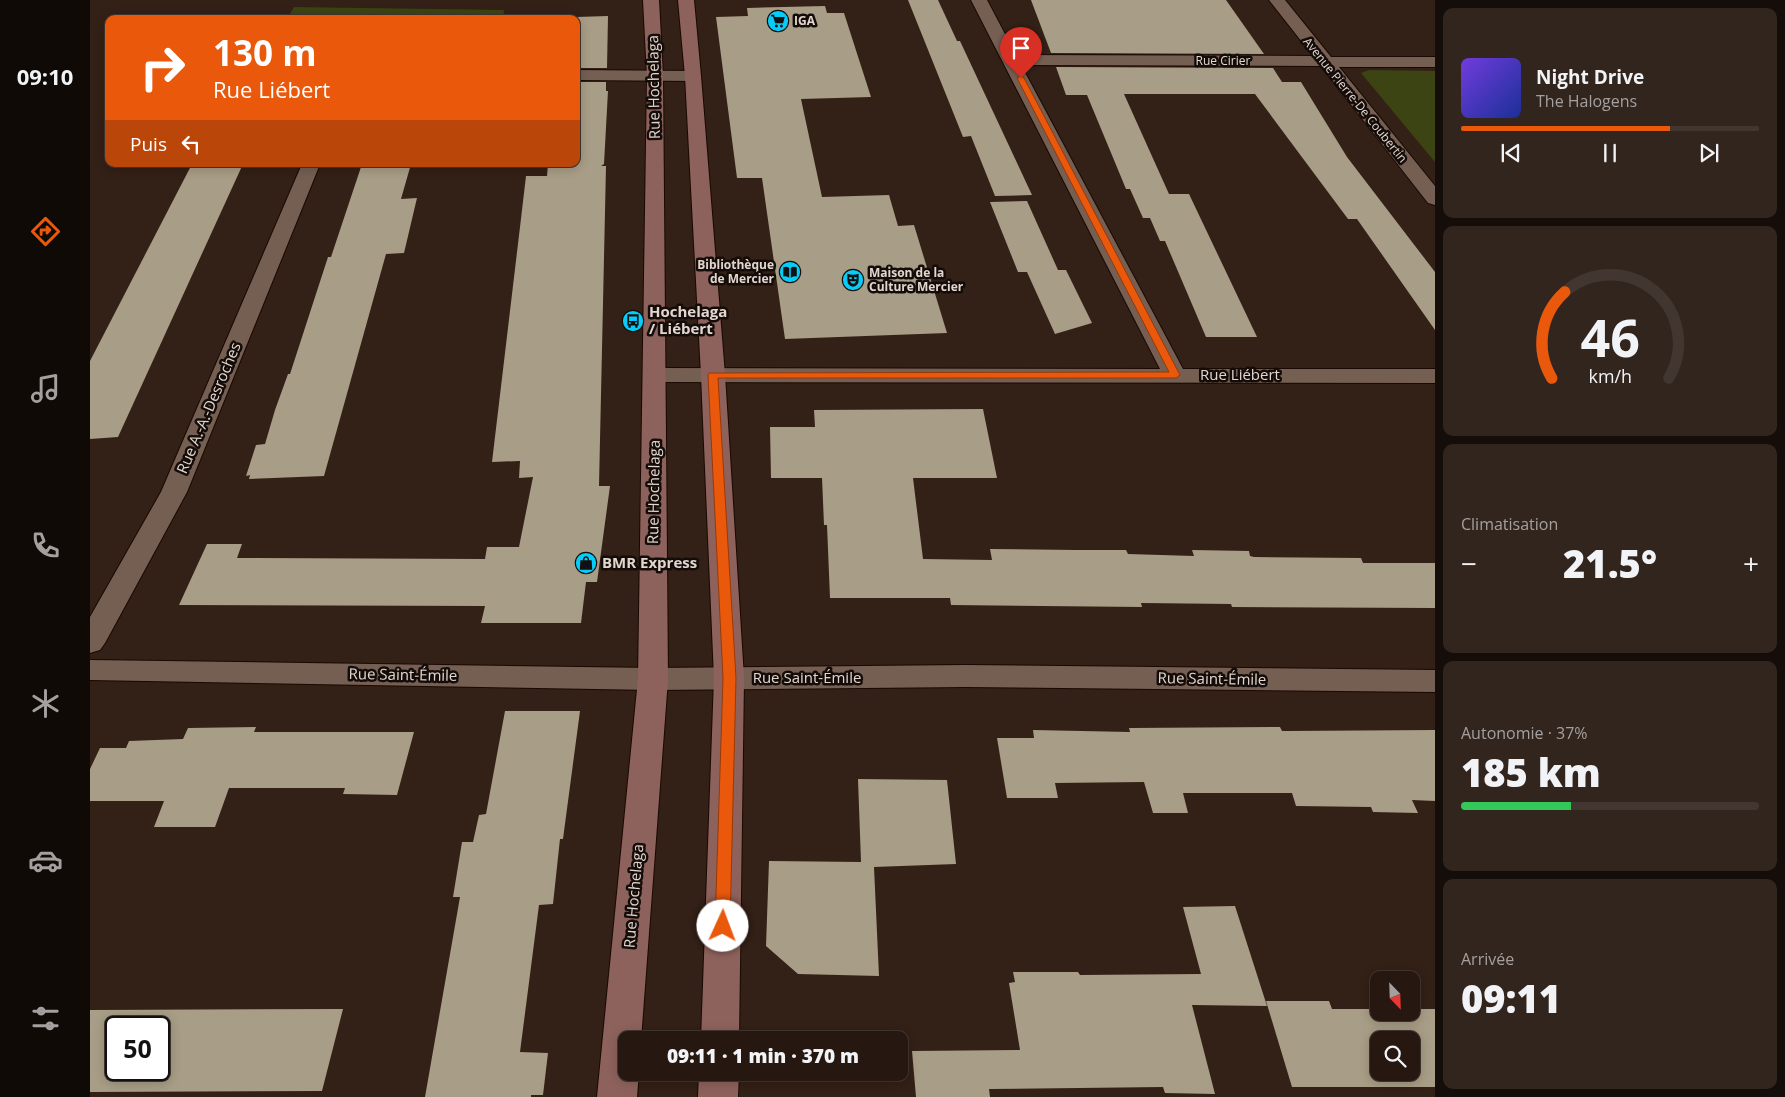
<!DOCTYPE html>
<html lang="fr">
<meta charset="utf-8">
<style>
body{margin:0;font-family:"Open Sans",sans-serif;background:#32251e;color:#f1f3f6;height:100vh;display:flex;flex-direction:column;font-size:19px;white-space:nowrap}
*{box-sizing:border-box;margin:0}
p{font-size:16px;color:#a4a09f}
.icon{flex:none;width:28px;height:28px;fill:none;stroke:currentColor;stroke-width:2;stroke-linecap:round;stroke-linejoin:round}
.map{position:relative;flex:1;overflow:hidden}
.side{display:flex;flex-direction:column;gap:8px;padding:8px;background:#150d09;width:350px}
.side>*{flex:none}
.top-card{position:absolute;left:15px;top:15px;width:475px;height:152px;border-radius:10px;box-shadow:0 2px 12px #0003,0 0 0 1px #423730;background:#ea580c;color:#fff;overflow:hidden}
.needle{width:32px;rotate:157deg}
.buttons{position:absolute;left:1280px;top:971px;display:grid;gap:10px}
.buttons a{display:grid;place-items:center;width:50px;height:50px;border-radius:10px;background:#261810;box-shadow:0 2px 12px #0003,0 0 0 1px #423730;font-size:25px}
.speed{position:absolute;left:15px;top:1016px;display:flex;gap:10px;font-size:25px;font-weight:700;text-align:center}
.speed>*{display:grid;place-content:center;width:65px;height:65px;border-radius:50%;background:#261810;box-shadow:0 2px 12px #0003,0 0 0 1px #423730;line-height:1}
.speed .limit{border:2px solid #111;border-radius:8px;background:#fff;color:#111}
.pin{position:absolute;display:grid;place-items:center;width:42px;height:42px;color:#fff;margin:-51px -21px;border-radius:50% 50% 50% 0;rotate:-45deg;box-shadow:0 0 5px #0007}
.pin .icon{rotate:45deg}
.me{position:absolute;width:55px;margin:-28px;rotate:2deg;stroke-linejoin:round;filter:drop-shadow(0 0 4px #0008)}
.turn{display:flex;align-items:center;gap:18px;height:105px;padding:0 25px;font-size:22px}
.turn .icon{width:65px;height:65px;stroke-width:2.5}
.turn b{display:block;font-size:35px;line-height:42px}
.then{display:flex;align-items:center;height:48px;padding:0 25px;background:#0003;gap:10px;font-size:19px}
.big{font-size:38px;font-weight:800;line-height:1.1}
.side .widget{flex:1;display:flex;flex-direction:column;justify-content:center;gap:8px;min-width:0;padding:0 18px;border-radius:10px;background:#32251e}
.side .dial{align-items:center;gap:0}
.dial svg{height:130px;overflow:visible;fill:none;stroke:#423730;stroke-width:7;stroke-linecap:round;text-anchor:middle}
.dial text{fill:#f1f3f6;stroke:none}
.song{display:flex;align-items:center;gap:15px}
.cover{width:60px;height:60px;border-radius:8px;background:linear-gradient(135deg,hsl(260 70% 55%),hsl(230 70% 35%))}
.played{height:5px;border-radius:2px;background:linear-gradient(90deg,#ea580c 70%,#423730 70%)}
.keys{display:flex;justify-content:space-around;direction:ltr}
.heat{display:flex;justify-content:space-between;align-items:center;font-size:28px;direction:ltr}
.charge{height:8px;border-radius:4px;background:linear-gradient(90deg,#34c759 37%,#423730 0)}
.trip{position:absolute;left:528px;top:1031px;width:290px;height:50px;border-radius:10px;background:#261810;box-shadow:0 2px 12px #0003,0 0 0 1px #423730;font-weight:800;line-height:50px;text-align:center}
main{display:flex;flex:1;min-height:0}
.tab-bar{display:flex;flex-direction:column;width:90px;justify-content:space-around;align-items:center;background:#0f0a06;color:#a4a09f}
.tab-bar .icon{width:35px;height:35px}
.tab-bar .selected{color:#ea580c}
.tab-bar b{font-size:22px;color:#f1f3f6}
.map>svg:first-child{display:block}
.green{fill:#3b4412}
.building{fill:#a89d86;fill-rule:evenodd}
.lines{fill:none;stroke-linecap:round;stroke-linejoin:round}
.minor-casing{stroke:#1a0902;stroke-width:2}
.secondary-casing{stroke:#1a0902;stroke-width:2}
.minor{fill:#755f53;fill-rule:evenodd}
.secondary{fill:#8e625c;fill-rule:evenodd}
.route{fill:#ea580c;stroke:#983908}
.labels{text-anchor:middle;stroke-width:5;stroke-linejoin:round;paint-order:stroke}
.far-poi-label{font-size:12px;font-weight:bold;fill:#e3d6cf;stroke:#140c08;text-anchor:start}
.far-street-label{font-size:12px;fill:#e3d6cf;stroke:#140c08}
.street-label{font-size:15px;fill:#e3d6cf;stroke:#140c08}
.poi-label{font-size:15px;font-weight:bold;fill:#e3d6cf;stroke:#140c08;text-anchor:start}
</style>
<main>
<nav class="tab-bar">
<b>09:10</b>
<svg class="icon selected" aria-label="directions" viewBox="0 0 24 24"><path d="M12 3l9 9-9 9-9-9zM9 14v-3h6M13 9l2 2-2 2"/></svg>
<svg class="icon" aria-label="music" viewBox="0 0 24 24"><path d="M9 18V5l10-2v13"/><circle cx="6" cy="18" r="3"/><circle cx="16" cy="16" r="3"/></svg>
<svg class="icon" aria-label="phone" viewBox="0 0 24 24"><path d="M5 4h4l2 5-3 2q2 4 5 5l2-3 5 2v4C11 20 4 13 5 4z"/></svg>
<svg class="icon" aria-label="climate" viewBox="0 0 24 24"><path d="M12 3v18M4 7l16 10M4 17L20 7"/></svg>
<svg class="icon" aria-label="car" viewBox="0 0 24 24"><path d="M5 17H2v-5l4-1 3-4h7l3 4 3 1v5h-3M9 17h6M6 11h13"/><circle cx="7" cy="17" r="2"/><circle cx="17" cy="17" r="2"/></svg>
<svg class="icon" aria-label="filters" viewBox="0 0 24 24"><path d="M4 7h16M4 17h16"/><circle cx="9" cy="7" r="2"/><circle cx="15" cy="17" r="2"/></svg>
</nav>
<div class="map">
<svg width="1345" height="1097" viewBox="0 0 1345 1097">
<rect width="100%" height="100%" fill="#332016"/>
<g class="green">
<polygon points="204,7 414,10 413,19 197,19"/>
<polygon points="1279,70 1345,71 1345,162 1271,73"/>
</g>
<g class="building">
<polygon points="818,0 848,0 867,41 870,41 942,195 905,196 881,136 873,137"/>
<polygon points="941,0 1136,0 1174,54 961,53"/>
<polygon points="735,6 737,13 754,13 781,97 711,99 732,197 799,195 808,226 824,225 857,333 695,339 672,178 647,178 626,17 658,16 657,8"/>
<polygon points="518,16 517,68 486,68 486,17"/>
<polygon points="966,67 1183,68 1192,82 1211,82 1257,157 1345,272 1345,330 1267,219 1258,219 1165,94 1034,94 1079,194 1099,194 1167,337 1116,337 1075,241 1070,241 1060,218 1053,218 1040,189 1036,189 997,95 976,95"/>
<polygon points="486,82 516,82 516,91 518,91 514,164 511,166 516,166 509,486 520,486 507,582 496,582 491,623 391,623 395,606 89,605 117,544 152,544 147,558 395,559 397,547 429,547 443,477 429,478 430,461 402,462 430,227 436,176 457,176 458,164 486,164"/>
<polygon points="102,164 153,164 28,437 0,439 0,361"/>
<polygon points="272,164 321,164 311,199 327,198 314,253 296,254 234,476 159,479 160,475 156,476 166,445 175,444 185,410 198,374 200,374 238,257 241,257"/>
<polygon points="937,201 968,270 976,270 1002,323 965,334 937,272 928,272 900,202"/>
<polygon points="893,409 907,478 823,478 833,559 902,560 900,549 986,550 1036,550 1038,554 1104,556 1102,550 1159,551 1160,556 1164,557 1271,558 1273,563 1345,563 1345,608 1142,607 1141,604 1051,603 1052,607 861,605 860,598 740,598 737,525 734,525 732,478 681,478 680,427 725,427 724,410"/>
<polygon points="415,711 490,711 473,839 470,839 463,904 449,905 430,1052 458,1053 453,1095 441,1095 441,1097 335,1097 370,897 363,897 372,842 383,842 389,815 396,814"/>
<polygon points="166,727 164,732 324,732 307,795 253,794 255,788 139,788 125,827 64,827 74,801 0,801 0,769 10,748 36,748 39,741 93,739 98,728"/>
<polygon points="1190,727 1192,731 1196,731 1345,730 1345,801 1322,800 1328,813 1283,812 1281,807 1206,806 1202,793 1093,793 1098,813 1063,813 1054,782 965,783 968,798 917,798 907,738 944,738 943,730 1040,732 1039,728"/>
<polygon points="768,779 857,780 866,864 784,867 789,976 708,974 676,946 679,861 771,862"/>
<polygon points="1145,906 1177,1006 1102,1005 1125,1094 1075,1093 1073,1087 899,1089 900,1097 826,1097 822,1051 930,1050 919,983 925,982 923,972 988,972 990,975 1111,974 1093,907"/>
<path d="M1176,1001H1239L1242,1009H1289V1012H1321V1009H1345V1087H1202ZM1289,1040H1321V1072H1289Z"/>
<path d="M253,1009L232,1091L0,1092V1010ZM26,1028H69V1070H26Z"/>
</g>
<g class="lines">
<g class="minor-casing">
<g id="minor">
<polygon points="881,0 897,0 926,55 1223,56 1179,0 1195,0 1241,57 1345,57 1345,67 1249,67 1345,186 1345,205 1338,203 1231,66 931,65 1093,369 1345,369 1345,383 565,382 557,380 553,375 557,370 565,368 1070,369"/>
<polygon points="486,70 603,71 609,72 611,76 609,80 603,81 486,80"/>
<polygon points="212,164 230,164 97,492 15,643 10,650 0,653 0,617 71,492"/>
<polygon points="0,660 563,668 875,665 1345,670 1345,692 875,687 563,690 0,680"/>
</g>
</g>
<g class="secondary-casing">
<g id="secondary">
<polygon points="553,0 569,0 573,76 578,679 551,1040 536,1040 536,1072 549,1072 547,1097 507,1097 548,679 557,76"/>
<polygon points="588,0 604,0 611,76 635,375 654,678 649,1040 611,1040 624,678 611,375 595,76"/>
<polygon points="609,1072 649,1072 648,1097 608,1097"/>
</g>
</g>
<use href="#minor" class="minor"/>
<use href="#secondary" class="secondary"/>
</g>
<polygon class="route" points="931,76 934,78 1090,375 1086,378 628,378 646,678 640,926 638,930 633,932 627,930 625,926 633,678 618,375 619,373 1079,372 927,78"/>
<defs>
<g id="supermarket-disc" transform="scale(1.125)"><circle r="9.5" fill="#07cbf9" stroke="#140c08"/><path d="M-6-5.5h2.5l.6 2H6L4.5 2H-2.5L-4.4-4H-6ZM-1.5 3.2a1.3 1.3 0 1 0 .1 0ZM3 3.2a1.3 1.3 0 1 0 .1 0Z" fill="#111"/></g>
<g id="library-disc" transform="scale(1.125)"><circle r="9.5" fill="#07cbf9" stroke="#140c08"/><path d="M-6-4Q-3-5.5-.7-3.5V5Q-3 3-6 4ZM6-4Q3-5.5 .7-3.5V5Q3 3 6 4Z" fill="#111"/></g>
<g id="theatre-disc" transform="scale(1.125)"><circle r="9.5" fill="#07cbf9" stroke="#140c08"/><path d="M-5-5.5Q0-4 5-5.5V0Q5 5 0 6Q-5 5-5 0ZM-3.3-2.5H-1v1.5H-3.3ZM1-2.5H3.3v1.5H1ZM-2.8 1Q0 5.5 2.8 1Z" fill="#111"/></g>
<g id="bus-disc" transform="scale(1.125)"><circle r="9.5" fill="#07cbf9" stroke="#140c08"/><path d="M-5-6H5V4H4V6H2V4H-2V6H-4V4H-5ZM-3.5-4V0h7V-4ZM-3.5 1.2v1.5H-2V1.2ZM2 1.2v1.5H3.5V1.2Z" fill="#111"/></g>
<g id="shop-disc" transform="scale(1.125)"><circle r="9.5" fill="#07cbf9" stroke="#140c08"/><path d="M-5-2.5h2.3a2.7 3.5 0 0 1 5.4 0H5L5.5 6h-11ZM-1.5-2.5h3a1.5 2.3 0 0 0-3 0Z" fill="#111"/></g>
</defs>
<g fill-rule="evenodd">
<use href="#supermarket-disc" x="688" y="21"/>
<use href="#library-disc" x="700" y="272"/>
<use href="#theatre-disc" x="763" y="280"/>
<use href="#bus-disc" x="543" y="321"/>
<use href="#shop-disc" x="496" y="563"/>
</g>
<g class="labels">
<g class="far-poi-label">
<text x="704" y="25">IGA</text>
<text x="684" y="269" text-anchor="end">Bibliothèque<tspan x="684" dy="14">de Mercier</tspan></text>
<text x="779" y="277">Maison de la<tspan x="779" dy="14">Culture Mercier</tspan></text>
</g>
<g class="far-street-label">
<text x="1133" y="65">Rue Cirier</text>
<text transform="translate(1265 100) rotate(51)" y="4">Avenue Pierre-De Coubertin</text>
</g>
<g class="street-label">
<text transform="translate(564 87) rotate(-91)" y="5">Rue Hochelaga</text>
<text x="1150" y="380">Rue Liébert</text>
<text transform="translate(119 408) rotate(-67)" y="5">Rue A.-A.-Desroches</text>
<text transform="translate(564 492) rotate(-89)" y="5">Rue Hochelaga</text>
<text transform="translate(313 675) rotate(1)" y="5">Rue Saint-Émile</text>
<text x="717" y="683">Rue Saint-Émile</text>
<text transform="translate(1122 679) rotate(1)" y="5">Rue Saint-Émile</text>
<text transform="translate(544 896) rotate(-85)" y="5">Rue Hochelaga</text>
</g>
<g class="poi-label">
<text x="559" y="317">Hochelaga<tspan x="559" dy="17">/ Liébert</tspan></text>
<text x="512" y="568">BMR Express</text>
</g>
</g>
</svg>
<div class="buttons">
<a><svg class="needle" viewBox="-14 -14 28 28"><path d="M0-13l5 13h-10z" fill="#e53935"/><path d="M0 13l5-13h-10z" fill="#a4a09f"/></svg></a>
<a><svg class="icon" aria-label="search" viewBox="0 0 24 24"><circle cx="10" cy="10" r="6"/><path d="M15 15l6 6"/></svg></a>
</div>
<div class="speed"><div class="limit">50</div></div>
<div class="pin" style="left:931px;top:78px;background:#d93025"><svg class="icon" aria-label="arrive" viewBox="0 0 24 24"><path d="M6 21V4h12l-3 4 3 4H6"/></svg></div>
<svg class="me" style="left:633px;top:926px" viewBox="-20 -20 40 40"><circle r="19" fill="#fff"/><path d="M0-13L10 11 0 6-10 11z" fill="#ea580c"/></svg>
<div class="trip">09:11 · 1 min · 370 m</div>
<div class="top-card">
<div class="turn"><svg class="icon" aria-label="right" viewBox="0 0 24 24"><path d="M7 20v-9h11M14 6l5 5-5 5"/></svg><div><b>130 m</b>Rue Liébert</div></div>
<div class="then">Puis<svg class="icon" aria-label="left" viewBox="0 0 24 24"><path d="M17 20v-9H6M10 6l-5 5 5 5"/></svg></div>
</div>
</div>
<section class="side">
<div class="widget">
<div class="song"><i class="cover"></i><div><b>Night Drive</b><p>The Halogens</p></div></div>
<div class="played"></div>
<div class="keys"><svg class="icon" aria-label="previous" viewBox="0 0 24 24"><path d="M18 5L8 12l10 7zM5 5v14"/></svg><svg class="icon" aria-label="pause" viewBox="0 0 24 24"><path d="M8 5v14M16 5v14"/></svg><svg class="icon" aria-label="next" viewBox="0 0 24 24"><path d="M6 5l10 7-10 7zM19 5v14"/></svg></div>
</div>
<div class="widget dial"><svg viewBox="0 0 100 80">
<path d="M14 69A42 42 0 1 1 86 69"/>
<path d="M14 69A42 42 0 0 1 22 16" stroke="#ea580c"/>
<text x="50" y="56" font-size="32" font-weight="700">46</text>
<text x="50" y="72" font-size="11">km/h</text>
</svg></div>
<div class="widget"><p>Climatisation</p>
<div class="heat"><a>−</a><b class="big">21.5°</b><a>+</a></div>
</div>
<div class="widget"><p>Autonomie · 37%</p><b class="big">185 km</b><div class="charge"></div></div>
<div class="widget"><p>Arrivée</p><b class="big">09:11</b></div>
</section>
</main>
